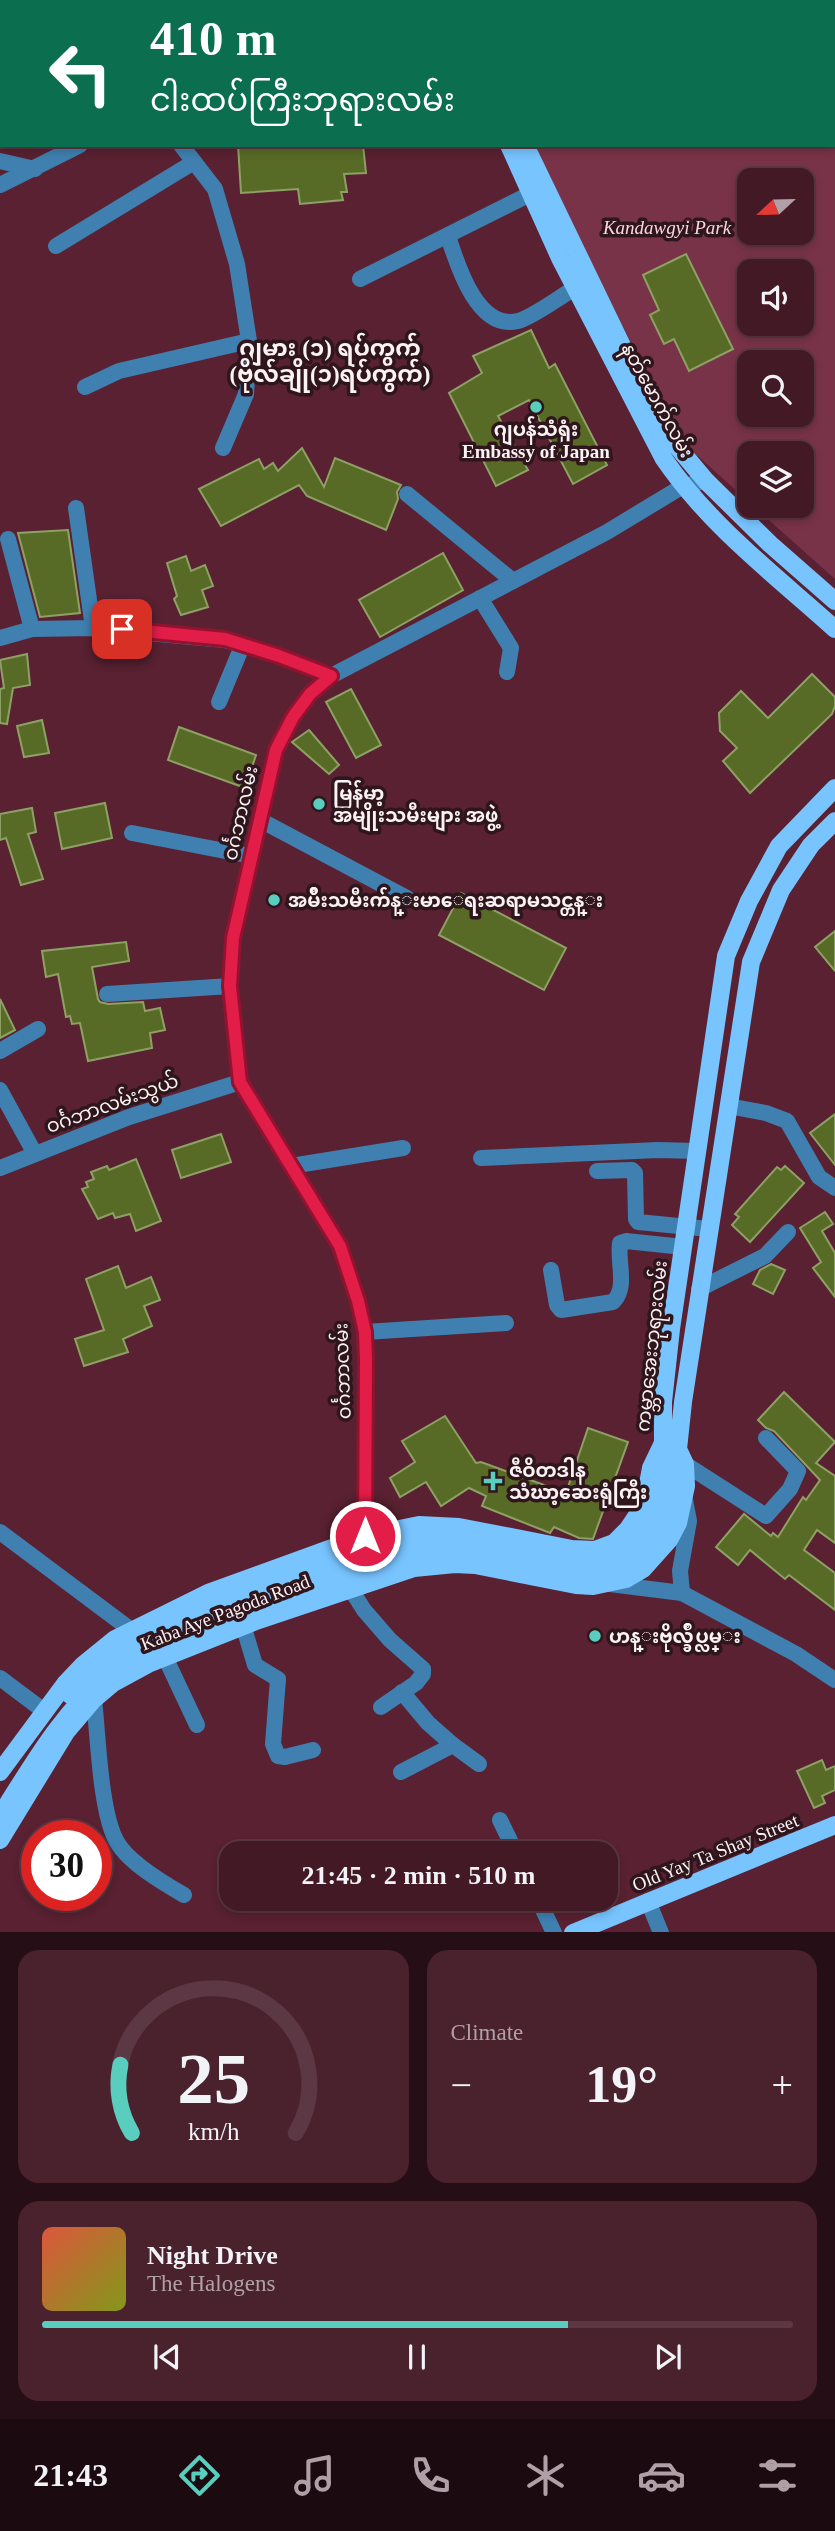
<!DOCTYPE html>
<meta charset="utf-8">
<style>
body{margin:0;font-family:"Times New Roman","Noto Sans Myanmar",serif;background:#4a222e;color:#f1f3f6;height:100vh;display:flex;flex-direction:column;font-size:26px;white-space:nowrap}
*{box-sizing:border-box;margin:0}
p{font-size:23px;color:#afa0a7}
.icon{flex:none;width:38px;height:38px;fill:none;stroke:currentColor;stroke-width:2;stroke-linecap:round;stroke-linejoin:round}
.map{position:relative;height:1932px;overflow:hidden}
.sheet{display:flex;flex-direction:column;gap:18px;padding:18px;background:#250e15;flex:1}
.sheet>*{flex:none}
.hud{position:absolute;left:0px;top:0px;width:836px;height:147px;box-shadow:0 4px 10px #0003,0 0 0 2px #5b3843;background:#0b6e4f;color:#fff;overflow:hidden}
.needle{width:46px;rotate:248deg}
.tools{position:absolute;left:737px;top:168px;display:grid;gap:14px}
.tools a{display:grid;place-items:center;width:77px;height:77px;border-radius:14px;background:#431926;box-shadow:0 4px 10px #0003,0 0 0 2px #5b3843;font-size:35px}
.speed{position:absolute;left:21px;top:1820px;display:flex;gap:14px;font-size:35px;font-weight:700;text-align:center}
.speed>*{display:grid;place-content:center;width:91px;height:91px;border-radius:50%;background:#431926;box-shadow:0 4px 10px #0003,0 0 0 2px #5b3843;line-height:1}
.speed .limit{border:10px solid #d22;background:#fff;color:#111}
.pin{position:absolute;display:grid;place-items:center;width:60px;height:60px;color:#fff;margin:-30px;border-radius:14px;box-shadow:0 4px 10px #0006}
.me{position:absolute;width:77px;margin:-38px;rotate:0deg;stroke-linejoin:round;filter:drop-shadow(0 0 5px #0008)}
.turn{display:flex;align-items:center;gap:24px;height:147px;padding:0 35px;font-size:32px}
.turn .icon{width:91px;height:91px;stroke-width:2.5}
.turn b{display:block;font-size:49px;line-height:60px}
.big{font-size:52px;font-weight:600;line-height:1.1}
.sheet .card{flex:1;display:flex;flex-direction:column;justify-content:center;gap:10px;min-width:0;padding:0 24px;border-radius:21px;background:#4a222e}
.sheet .dial{align-items:center;gap:0}
.dial svg{height:182px;overflow:visible;fill:none;stroke:#5b3843;stroke-width:7;stroke-linecap:round;text-anchor:middle}
.dial text{fill:#f1f3f6;stroke:none}
.song{display:flex;align-items:center;gap:21px}
.cover{width:84px;height:84px;border-radius:10px;background:linear-gradient(135deg,hsl(10 70% 55%),hsl(70 70% 35%))}
.played{height:7px;border-radius:4px;background:linear-gradient(90deg,#59cebe 70%,#5b3843 70%)}
.keys{display:flex;justify-content:space-around;direction:ltr}
.heat{display:flex;justify-content:space-between;align-items:center;font-size:38px;direction:ltr}
.sheet .tiles{flex:1;display:grid;gap:18px;grid-template-columns:1fr 1fr}
.card:last-child{grid-column:span 2}
.trip{position:absolute;left:219px;top:1841px;width:399px;height:70px;border-radius:21px;background:#431926;box-shadow:0 4px 10px #0003,0 0 0 2px #5b3843;font-weight:600;line-height:70px;text-align:center}
.menu{display:flex;height:112px;justify-content:space-around;align-items:center;background:#1b0a0f;color:#afa0a7}
.menu .icon{width:49px;height:49px}
.menu .active{color:#59cebe}
.menu b{font-size:32px;color:#f1f3f6}
.map>svg:first-child{display:block}
.green{fill:#793348;fill-rule:evenodd}
.building{fill:#586b26;stroke:#8ea165;stroke-width:2}
.lines{fill:none;stroke-linecap:round;stroke-linejoin:round}
.minor{stroke:#3f80b0;stroke-width:16}
.major{stroke:#78c4ff;stroke-width:18}
.major-bridge{stroke:#78c4ff;stroke-width:18}
.route-casing{stroke:#92132f;stroke-width:18}
.route{stroke:#e11d48;stroke-width:12}
.poi-dot{fill:#59cebe;stroke:#2f151c;stroke-width:2.5}
.labels{text-anchor:middle;stroke-width:7;stroke-linejoin:round;paint-order:stroke}
.park-label{font-size:19px;font-style:italic;fill:#f9d7de;stroke:#2f151c}
.street-label{font-size:19px;fill:#faf2f4;stroke:#2f151c}
.poi-label{font-size:19px;font-weight:bold;fill:#faf2f4;stroke:#2f151c;text-anchor:start}
.quarter-label{font-size:23px;font-weight:bold;fill:#faf2f4;stroke:#2f151c}
</style>
<div class="map">
<svg width="835" height="1933" viewBox="0 0 835 1933">
<rect width="100%" height="100%" fill="#592132"/>
<path class="green" d="M497,0H835V579L753,506H802V453H749V502L680,440L532,145H835V2ZM749,180H802V233H749ZM749,271H802V324H749ZM749,362H802V415H749Z"/>
<g class="building">
<polygon points="238,145 363,145 366,173 344,174 347,192 341,192 343,200 300,204 298,189 241,193"/>
<polygon points="686,254 733,349 689,371 674,339 664,344 650,315 659,310 643,275"/>
<polygon points="531,330 549,368 555,364 607,465 573,484 529,400 498,416 528,470 496,486 449,393 482,373 473,356"/>
<polygon points="302,448 324,487 335,458 401,485 397,492 398,499 386,530 307,496 299,485 221,526 199,489 259,459 264,469 273,463 278,471"/>
<polygon points="68,530 80,613 40,617 18,533"/>
<polygon points="443,553 463,590 380,637 359,600"/>
<polygon points="186,556 191,571 205,565 213,586 202,590 208,607 181,615 174,599 177,596 167,563"/>
<polygon points="27,654 30,685 13,688 7,724 0,723 0,689 4,688 0,660"/>
<polygon points="812,674 835,697 835,706 832,714 750,793 723,761 737,748 720,731 719,713 741,691 768,718"/>
<polygon points="351,689 381,745 356,758 326,702"/>
<polygon points="42,720 49,753 24,757 17,726"/>
<polygon points="179,727 256,755 245,788 168,760"/>
<polygon points="309,730 339,765 329,774 292,742"/>
<polygon points="105,803 112,838 62,849 55,813"/>
<polygon points="32,808 36,832 28,834 43,879 21,885 6,838 0,840 0,814"/>
<polygon points="461,893 566,948 544,990 439,935"/>
<polygon points="835,931 835,971 815,947"/>
<polygon points="126,942 129,961 92,967 98,999 100,1002 108,1004 143,1002 145,1011 160,1008 165,1030 150,1033 152,1048 88,1061 80,1023 72,1024 70,1016 66,1017 58,974 46,977 42,951"/>
<polygon points="0,999 15,1030 0,1038"/>
<polygon points="835,1114 835,1165 810,1133"/>
<polygon points="221,1134 231,1162 181,1178 172,1150"/>
<polygon points="136,1159 161,1221 136,1231 130,1214 115,1218 113,1213 98,1219 82,1189 88,1187 86,1182 94,1179 91,1172 107,1166 109,1170"/>
<polygon points="785,1166 804,1183 750,1242 732,1225 739,1217 735,1214 777,1167 781,1170"/>
<polygon points="825,1212 833,1224 822,1231 835,1253 835,1297 813,1268 821,1262 800,1228"/>
<polygon points="771,1264 785,1270 773,1294 753,1284 760,1270"/>
<polygon points="118,1266 126,1288 151,1277 160,1300 144,1306 152,1326 123,1339 128,1352 84,1366 75,1339 104,1330 86,1279"/>
<polygon points="784,1392 835,1442 816,1463 835,1476 835,1543 817,1530 804,1550 835,1573 835,1610 789,1575 785,1579 750,1550 738,1565 716,1547 744,1514 771,1536 773,1533 778,1537 803,1497 806,1500 820,1480 774,1431 766,1428 758,1420"/>
<polygon points="445,1416 476,1463 481,1462 566,1493 588,1428 628,1442 593,1539 579,1538 554,1527 550,1533 482,1506 486,1496 469,1488 441,1506 426,1482 400,1497 390,1478 415,1462 402,1441"/>
<polygon points="822,1760 826,1770 835,1766 835,1790 822,1796 825,1803 814,1808 797,1771"/>
</g>
<g class="lines">
<g class="minor">
<polyline points="181,145 215,189 237,264 249,341 246,394 223,448"/>
<polyline points="0,161 35,169"/>
<polyline points="0,185 80,145"/>
<path d="M448,236C457,264 477,331 518,321C533,317 561,296 575,288"/>
<polyline points="56,246 194,162"/>
<polyline points="360,279 530,194"/>
<polyline points="85,387 119,371 249,341"/>
<polyline points="407,494 513,581"/>
<polyline points="76,508 93,628"/>
<polyline points="8,539 32,629"/>
<polyline points="480,598 511,648 507,672"/>
<polyline points="0,638 32,629 93,628 225,640 279,656 331,676"/>
<polyline points="219,702 243,644"/>
<polyline points="260,820 407,898"/>
<polyline points="132,833 251,856"/>
<polyline points="107,994 230,986"/>
<polyline points="0,1051 38,1029"/>
<polyline points="0,1090 35,1154"/>
<polyline points="728,1106 766,1113 787,1121 819,1177 835,1188"/>
<polyline points="481,1158 658,1150 696,1151"/>
<polyline points="291,1166 403,1148"/>
<polyline points="0,1168 129,1117 240,1082"/>
<polyline points="597,1171 632,1170 635,1173 636,1219 638,1222 709,1229"/>
<path d="M551,1270L557,1305L561,1310L613,1302C628,1288 617,1262 620,1243L626,1241L683,1247"/>
<polyline points="699,1289 765,1256 788,1232"/>
<polyline points="365,1332 506,1323"/>
<polyline points="685,1464 766,1516 790,1489 798,1471 766,1438"/>
<polyline points="0,1532 131,1630"/>
<polyline points="365,1536 366,1360 365,1332 358,1301 340,1246 240,1082 230,986 233,938 276,750 293,717 310,694 331,676 607,532 683,486 706,481"/>
<polyline points="610,1584 682,1593 796,1654 835,1680"/>
<polyline points="350,1588 364,1610 390,1640 423,1669 423,1674 416,1683 381,1707"/>
<polyline points="682,1593 680,1571 689,1521 685,1500"/>
<polyline points="243,1625 255,1665 278,1679 273,1744 278,1756 285,1757 313,1750"/>
<polyline points="165,1657 197,1725"/>
<polyline points="0,1678 44,1711"/>
<path d="M94,1699C98,1734 100,1813 117,1842C129,1863 163,1883 184,1895"/>
<polyline points="453,1745 479,1764"/>
<polyline points="401,1772 453,1745 428,1723 402,1692"/>
<polyline points="500,1820 516,1853"/>
<polyline points="538,1899 554,1933"/>
<polyline points="648,1901 661,1933"/>
</g>
<g class="major">
<polyline points="476,0 476,2"/>
<polyline points="492,0 492,2"/>
<path d="M509,145L560,258L664,459C710,526 775,575 835,629"/>
<polyline points="525,145 640,383 670,438 706,481 770,544 835,601"/>
<polyline points="0,1772 65,1684 83,1665 115,1639 208,1593 365,1536 419,1525 459,1527 572,1549 595,1550 614,1543 628,1529 644,1505 651,1468 663,1443 663,1402 671,1329 726,956 749,901 779,846 835,788"/>
<polyline points="0,1840 66,1732 94,1699 113,1683 148,1664 256,1621 414,1568 455,1564 475,1565 576,1585 593,1586 626,1579 643,1569 669,1540 678,1523 686,1486 685,1464 678,1449 683,1402 751,962 781,890 811,845 835,821"/>
<polyline points="573,1933 835,1825"/>
</g>
<g class="major-bridge">
<path d="M70,1695C85,1680 100,1664 117,1652C156,1625 204,1609 247,1592C293,1574 340,1557 389,1547C401,1544 413,1541 425,1540C448,1540 472,1542 494,1545C532,1551 595,1574 629,1551C663,1528 661,1478 663,1443"/>
<path d="M0,1816C32,1766 62,1712 109,1674C125,1660 145,1652 164,1643C218,1617 275,1598 332,1580C367,1569 404,1554 440,1554C467,1553 497,1558 524,1563C554,1569 589,1580 618,1569C669,1550 674,1496 678,1449"/>
</g>
</g>
<g class="lines">
<g class="route-casing">
<polyline id="route" points="122,629 225,639 279,656 331,676 310,694 293,717 276,750 233,938 230,986 240,1082 340,1246 358,1301 365,1332 366,1360 365,1536"/>
</g>
<use href="#route" class="route"/>
</g>
<g class="poi-dot">
<circle cx="536" cy="407" r="7"/>
<circle cx="319" cy="804" r="7"/>
<circle cx="274" cy="900" r="7"/>
<path d="M489.5 1470.5h7v7h7v7h-7v7h-7v-7h-7v-7h7z"/>
<circle cx="595" cy="1636" r="7"/>
</g>
<g class="labels">
<g class="park-label">
<text x="667" y="234">Kandawgyi Park</text>
</g>
<g class="street-label">
<text transform="translate(658 400) rotate(61)" y="7">နတ်မောက်လမ်း</text>
<text transform="translate(240 813) rotate(-77)" y="7">ဝင်္ဂဘာလမ်း</text>
<text transform="translate(112 1103) rotate(-20)" y="7">ဝင်္ဂဘာလမ်းသွယ်</text>
<text transform="translate(651 1346) rotate(-84)" y="7">ကမ္ဘာအေးဘုရားလမ်း</text>
<text transform="translate(342 1371) rotate(-92)" y="7">ဝင်္ဂဘာလမ်း</text>
<text transform="translate(225 1612) rotate(-21)" y="7">Kaba Aye Pagoda Road</text>
<text transform="translate(715 1852) rotate(-22)" y="7">Old Yay Ta Shay Street</text>
</g>
<g class="poi-label">
<text x="536" y="436" text-anchor="middle">ဂျပန်သံရုံး<tspan x="536" dy="22">Embassy of Japan</tspan></text>
<text x="333" y="800">မြန်မာ့<tspan x="333" dy="22">အမျိုးသမီးများ အဖွဲ့</tspan></text>
<text x="288" y="907">အမ်ိဳးသမီးက်န္းမာေရးဆရာမသင္တန္း</text>
<text x="509" y="1477">ဇီဝိတဒါန<tspan x="509" dy="22">သံဃာ့ဆေးရုံကြီး</tspan></text>
<text x="609" y="1643">ဟန္းဗိုလ္ခ်ဳပ္လမ္း</text>
</g>
<g class="quarter-label">
<text x="330" y="356">ဂျမား (၁) ရပ်ကွက်<tspan x="330" dy="26">(ဗိုလ်ချို(၁)ရပ်ကွက်)</tspan></text>
</g>
</g>
</svg>
<div class="tools">
<a><svg class="needle" viewBox="-14 -14 28 28"><path d="M0-13l5 13h-10z" fill="#e53935"/><path d="M0 13l5-13h-10z" fill="#afa0a7"/></svg></a>
<a><svg class="icon" aria-label="sound" viewBox="0 0 24 24"><path d="M4 9h4l5-4v14l-5-4H4zM17 9q2 3 0 6"/></svg></a>
<a><svg class="icon" aria-label="search" viewBox="0 0 24 24"><circle cx="10" cy="10" r="6"/><path d="M15 15l6 6"/></svg></a>
<a><svg class="icon" aria-label="layers" viewBox="0 0 24 24"><path d="M12 4l9 5-9 5-9-5zM3 14l9 5 9-5"/></svg></a>
</div>
<div class="speed"><div class="limit">30</div></div>
<div class="pin" style="left:122px;top:629px;background:#d93025"><svg class="icon" aria-label="arrive" viewBox="0 0 24 24"><path d="M6 21V4h12l-3 4 3 4H6"/></svg></div>
<svg class="me" style="left:365px;top:1536px" viewBox="-20 -20 40 40"><circle r="17" fill="#e11d48" stroke="#fff" stroke-width="3"/><path d="M0-11L8 9 0 5-8 9z" fill="#fff"/></svg>
<div class="trip">21:45 · 2 min · 510 m</div>
<div class="hud">
<div class="turn"><svg class="icon" aria-label="left" viewBox="0 0 24 24"><path d="M17 20v-9H6M10 6l-5 5 5 5"/></svg><div><b>410 m</b>ငါးထပ်ကြီးဘုရားလမ်း</div></div>
</div>
</div>
<section class="sheet">
<div class="tiles">
<div class="card dial"><svg viewBox="0 0 100 80">
<path d="M14 69A42 42 0 1 1 86 69"/>
<path d="M14 69A42 42 0 0 1 9 39" stroke="#59cebe"/>
<text x="50" y="56" font-size="32" font-weight="700">25</text>
<text x="50" y="72" font-size="11">km/h</text>
</svg></div>
<div class="card"><p>Climate</p>
<div class="heat"><a>−</a><b class="big">19°</b><a>+</a></div>
</div>
<div class="card">
<div class="song"><i class="cover"></i><div><b>Night Drive</b><p>The Halogens</p></div></div>
<div class="played"></div>
<div class="keys"><svg class="icon" aria-label="previous" viewBox="0 0 24 24"><path d="M18 5L8 12l10 7zM5 5v14"/></svg><svg class="icon" aria-label="pause" viewBox="0 0 24 24"><path d="M8 5v14M16 5v14"/></svg><svg class="icon" aria-label="next" viewBox="0 0 24 24"><path d="M6 5l10 7-10 7zM19 5v14"/></svg></div>
</div>
</div>
</section>
<nav class="menu">
<b>21:43</b>
<svg class="icon active" aria-label="directions" viewBox="0 0 24 24"><path d="M12 3l9 9-9 9-9-9zM9 14v-3h6M13 9l2 2-2 2"/></svg>
<svg class="icon" aria-label="music" viewBox="0 0 24 24"><path d="M9 18V5l10-2v13"/><circle cx="6" cy="18" r="3"/><circle cx="16" cy="16" r="3"/></svg>
<svg class="icon" aria-label="phone" viewBox="0 0 24 24"><path d="M5 4h4l2 5-3 2q2 4 5 5l2-3 5 2v4C11 20 4 13 5 4z"/></svg>
<svg class="icon" aria-label="climate" viewBox="0 0 24 24"><path d="M12 3v18M4 7l16 10M4 17L20 7"/></svg>
<svg class="icon" aria-label="car" viewBox="0 0 24 24"><path d="M5 17H2v-5l4-1 3-4h7l3 4 3 1v5h-3M9 17h6M6 11h13"/><circle cx="7" cy="17" r="2"/><circle cx="17" cy="17" r="2"/></svg>
<svg class="icon" aria-label="filters" viewBox="0 0 24 24"><path d="M4 7h16M4 17h16"/><circle cx="9" cy="7" r="2"/><circle cx="15" cy="17" r="2"/></svg>
</nav>
